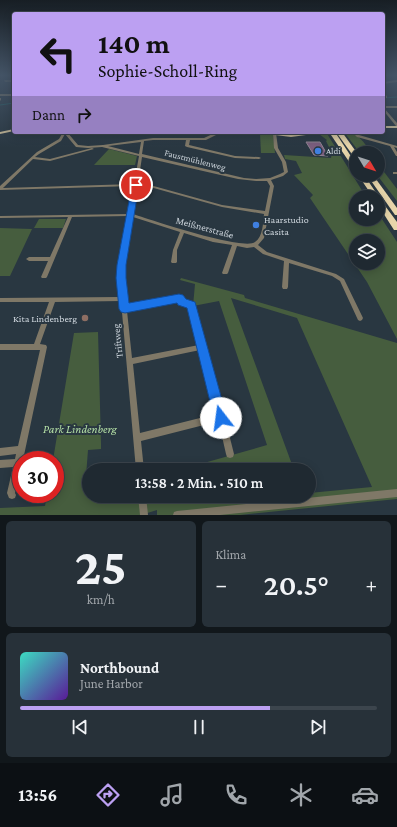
<!DOCTYPE html>
<html lang="de">
<meta charset="utf-8">
<style>
body{margin:0;font-family:"Crimson Pro",serif;background:#273139;color:#f1f3f6;height:100vh;display:flex;flex-direction:column;font-size:15px;white-space:nowrap}
*{box-sizing:border-box;margin:0}
p{font-size:13px;color:#a1a6ab}
.icon{flex:none;width:22px;height:22px;fill:none;stroke:currentColor;stroke-width:2;stroke-linecap:round;stroke-linejoin:round}
.map{position:relative;height:515px;overflow:hidden}
.drawer{display:flex;flex-direction:column;gap:6px;padding:6px;background:#11171b;flex:1}
.drawer>*{flex:none}
.top-card{position:absolute;left:12px;top:12px;width:373px;height:122px;border-radius:4px;box-shadow:0 2px 10px #0003,0 0 0 1px #3c454d;background:#bca0f2;color:#111;overflow:hidden}
.needle{width:26px;rotate:129deg}
.fabs{position:absolute;left:349px;top:146px;display:grid;gap:8px}
.fabs a{display:grid;place-items:center;width:36px;height:36px;border-radius:50%;background:#1f2931;box-shadow:0 2px 10px #0003,0 0 0 1px #3c454d;font-size:20px}
.speed{position:absolute;left:12px;top:451px;display:flex;gap:8px;font-size:20px;font-weight:700;text-align:center}
.speed>*{display:grid;place-content:center;width:52px;height:52px;border-radius:50%;background:#1f2931;box-shadow:0 2px 10px #0003,0 0 0 1px #3c454d;line-height:1}
.speed .limit{border:6px solid #d22;background:#fff;color:#111}
.pin{position:absolute;display:grid;place-items:center;width:34px;height:34px;color:#fff;margin:-17px;border:2px solid #fff;border-radius:50%;box-shadow:0 1px 4px #0007}
.me{position:absolute;width:44px;margin:-22px;rotate:345deg;stroke-linejoin:round;filter:drop-shadow(0 0 3px #0008)}
.turn{display:flex;align-items:center;gap:14px;height:84px;padding:0 20px;font-size:18px}
.turn .icon{width:52px;height:52px;stroke-width:2.5}
.turn b{display:block;font-size:28px;line-height:34px}
.then{display:flex;align-items:center;height:38px;padding:0 20px;background:#0003;gap:8px;font-size:15px}
.big{font-size:30px;font-weight:600;line-height:1.1}
.drawer .tile{flex:1;display:flex;flex-direction:column;justify-content:center;gap:6px;min-width:0;padding:0 14px;border-radius:6px;background:#273139}
.drawer .dial{align-items:center;gap:0}
.dial b{font-size:52px;line-height:1}
.song{display:flex;align-items:center;gap:12px}
.cover{width:48px;height:48px;border-radius:6px;background:linear-gradient(135deg,hsl(170 70% 55%),hsl(270 70% 35%))}
.played{height:4px;border-radius:2px;background:linear-gradient(90deg,#bca0f2 70%,#3c454d 70%)}
.keys{display:flex;justify-content:space-around;direction:ltr}
.heat{display:flex;justify-content:space-between;align-items:center;font-size:22px;direction:ltr}
.drawer .tiles{flex:1;display:grid;gap:6px;grid-template-columns:1fr 1fr}
.tile:last-child{grid-column:span 2}
.trip{position:absolute;left:82px;top:463px;width:234px;height:40px;border-radius:20px;background:#1f2931;box-shadow:0 2px 10px #0003,0 0 0 1px #3c454d;font-weight:600;line-height:40px;text-align:center}
.dock{display:flex;height:64px;justify-content:space-around;align-items:center;background:#0c1014;color:#a1a6ab}
.dock .icon{width:28px;height:28px}
.dock .selected{color:#bca0f2}
.dock b{font-size:18px;color:#f1f3f6}
.map>svg:first-child{display:block}
.green{fill:#465d3e;fill-rule:evenodd}
.lines{fill:none;stroke-linecap:round;stroke-linejoin:round}
.stream{stroke:#225b62;stroke-width:1}
.building{fill:#7a5d7d;stroke:#908391}
.minor{fill:#7f7867;fill-rule:evenodd}
.major{fill:#cabb97;fill-rule:evenodd}
.highway{fill:#e7d5aa;fill-rule:evenodd}
.route{fill:#1a73e8;stroke:#114b97}
.shop-dot{fill:#3f7fe0;stroke:#293741;stroke-width:1.5}
.education-dot{fill:#8d6e63;stroke:#293741;stroke-width:1.5}
.labels{text-anchor:middle;stroke-width:4;stroke-linejoin:round;paint-order:stroke}
.far-poi-label{font-size:9px;fill:#ced6dd;stroke:#293741;text-anchor:start}
.far-street-label{font-size:9px;fill:#ced6dd;stroke:#293741}
.poi-label{font-size:10px;fill:#ced6dd;stroke:#293741;text-anchor:start}
.street-label{font-size:10px;fill:#ced6dd;stroke:#293741}
.near-park-label{font-size:12px;font-style:italic;fill:#b3dea5;stroke:#293741}
</style>
<div class="map">
<svg width="397" height="515" viewBox="0 0 397 515">
<rect width="100%" height="100%" fill="#293741"/>
<g class="green">
<path d="M326,132L366,197H356V219H378V213L397,242V339L367,282L310,198L313,195L294,175L302,173L296,161L285,159L284,155L331,158L332,153L326,141L327,140L319,134ZM356,241H378V263H356Z"/>
<path d="M344,132C358,132 364,142 371,153H360Z"/>
<polygon points="260,134 273,135 275,153 261,153"/>
<polygon points="109,149 137,156 135,165 94,165"/>
<polygon points="378,164 397,189 397,201 377,175"/>
<polygon points="39,219 66,219 63,228 34,228"/>
<polygon points="0,228 32,229 10,276 0,276"/>
<polygon points="181,278 244,295 245,298 397,343 397,499 240,515 157,515 157,510 141,515 0,515 0,508 45,506 47,494 55,494 55,460 53,460 74,333 98,332 101,443 101,449 88,450 85,489 89,489 89,496 309,496 309,493 372,487 297,318 231,298 294,470 179,470 267,445 219,301 193,306 195,284 180,280"/>
</g>
<g class="lines">
<g class="stream">
<polyline points="383,98 397,97"/>
<polyline points="0,105 14,103"/>
<polyline points="280,132 289,134 307,132"/>
</g>
</g>
<polygon class="building" points="306,142 320,142 328,156 314,155"/>
<g class="lines">
<g class="minor">
<polygon points="4,80 14,80 14,82 5,82"/>
<polygon points="397,80 397,82 383,84 383,82"/>
<polygon points="383,93 387,96 387,98 385,98 383,96"/>
<polygon points="0,94 14,94 14,103 13,102 12,96 0,96"/>
<polygon points="0,98 1,98 1,100 0,101"/>
<polygon points="383,106 397,106 397,108 384,108 397,123 397,126 396,126 383,110"/>
<path d="M63,132H67L78,145L88,146L103,145L153,138H204L217,132H222L206,140H190L189,145L235,156L259,157L261,158L259,159L235,158L187,147L185,146L186,140H153L144,141L142,154L244,178L256,179L270,178L280,174L284,172L282,162L274,148L273,134L276,133L278,148L286,162L288,172L283,176L271,180L274,186L264,238L258,245L267,252L336,274L344,279L363,318L362,320L360,321L358,320L340,281L332,276L289,263L288,287L287,289H283L282,287L284,261L263,254L254,247L247,248L237,246L228,273L227,274H223L222,273L232,245L213,242L184,233L177,250V262L176,263H172L171,262L173,250L180,232L133,217L124,275L127,306L179,296H181L184,300L193,303L222,406L234,454L233,457L230,458L227,457L226,454L216,410C204,415 210,415 207,424L204,425L141,441L144,470H136L121,301L55,302L40,344L46,345L47,347L23,460H21V467L15,493L16,495L15,498L12,499L9,498L7,493L13,467L0,468V460L15,459L16,454L0,456V448L18,446L40,350H0V344H34L49,302H0V298L120,297L118,275L128,216L72,217L47,277L46,278H42L41,277L48,261H29L26,259L29,257H50L68,217L0,218V216L129,214L133,186L0,190V186L37,152L59,139ZM65,134L76,147L88,148L102,147L139,156L134,184L3,188L33,159L50,161L94,149L92,148L50,159L35,157L39,154L61,141ZM141,142L139,154L108,146ZM142,157L238,179L256,181H267L270,186L265,211L222,205L150,185L138,184ZM137,186L150,187L222,207L264,214C263,223 263,237 255,242C244,251 151,220 133,214ZM178,301L180,304L189,307L199,345L132,358L127,311ZM200,350L214,404L204,407L200,415V418L140,433L133,364Z"/>
<polygon points="352,132 356,132 359,135 397,146 397,148 394,147 397,152 397,156 396,156 390,146 357,137"/>
<rect x="393" y="172" width="4" height="2"/>
<polygon points="397,489 397,497 220,515 173,515 174,512 177,511"/>
<polygon points="138,496 146,496 148,515 140,515"/>
</g>
<g class="major">
<rect x="383" y="126" width="14" height="2"/>
<polygon points="14,129 14,131 0,134 0,132"/>
<path d="M257,132C268,132 280,135 292,135C302,134 313,132 323,132L321,133L291,137L259,133Z"/>
</g>
<g class="highway">
<polygon points="329,132 335,132 356,164 356,170 354,169"/>
<polygon points="336,132 342,132 357,153 356,158 354,157"/>
<polygon points="358,175 364,175 379,197 379,198 380,199 397,222 397,230 394,230 378,205 378,197 373,197"/>
<polygon points="367,175 373,175 397,208 397,215 395,215"/>
</g>
</g>
<linearGradient id="sky" x2="0" y2="1"><stop stop-color="#171e24"/><stop offset="0.51" stop-color="#435365"/><stop offset="1" stop-color="#435365" stop-opacity="0"/></linearGradient>
<rect width="397" height="147" fill="url(#sky)"/>
<polygon class="route" points="136,183 139,185 126,265 126,278 129,303 179,294 183,295 186,299 195,302 227,418 225,423 221,425 216,423 214,418 187,308 178,305 177,303 125,313 121,312 119,309 116,278 117,265 132,185"/>
<g class="shop-dot">
<circle cx="318" cy="151" r="4"/>
<circle cx="256" cy="225" r="4"/>
</g>
<circle class="education-dot" cx="85" cy="318" r="4"/>
<g class="labels">
<g class="far-poi-label">
<text x="326" y="154">Aldi</text>
</g>
<g class="far-street-label">
<text transform="translate(195 160) rotate(14)" y="3">Faustmühlenweg</text>
</g>
<g class="poi-label">
<text x="264" y="223">Haarstudio<tspan x="264" dy="12">Casita</tspan></text>
<text x="77" y="322" text-anchor="end">Kita Lindenberg</text>
</g>
<g class="street-label">
<text transform="translate(205 227) rotate(15)" y="4">Meißnerstraße</text>
<text transform="translate(117 341) rotate(-96)" y="4">Triftweg</text>
</g>
<g class="near-park-label">
<text x="80" y="433">Park Lindenberg</text>
</g>
</g>
</svg>
<div class="fabs">
<a><svg class="needle" viewBox="-14 -14 28 28"><path d="M0-13l5 13h-10z" fill="#e53935"/><path d="M0 13l5-13h-10z" fill="#a1a6ab"/></svg></a>
<a><svg class="icon" aria-label="sound" viewBox="0 0 24 24"><path d="M4 9h4l5-4v14l-5-4H4zM17 9q2 3 0 6"/></svg></a>
<a><svg class="icon" aria-label="layers" viewBox="0 0 24 24"><path d="M12 4l9 5-9 5-9-5zM3 14l9 5 9-5"/></svg></a>
</div>
<div class="speed"><div class="limit">30</div></div>
<div class="pin" style="left:136px;top:185px;background:#d93025"><svg class="icon" aria-label="arrive" viewBox="0 0 24 24"><path d="M6 21V4h12l-3 4 3 4H6"/></svg></div>
<svg class="me" style="left:221px;top:418px" viewBox="-20 -20 40 40"><circle r="19" fill="#fff"/><path d="M0-13L10 11 0 6-10 11z" fill="#1a73e8"/></svg>
<div class="trip">13:58 · 2 Min. · 510 m</div>
<div class="top-card">
<div class="turn"><svg class="icon" aria-label="left" viewBox="0 0 24 24"><path d="M17 20v-9H6M10 6l-5 5 5 5"/></svg><div><b>140 m</b>Sophie-Scholl-Ring</div></div>
<div class="then">Dann<svg class="icon" aria-label="right" viewBox="0 0 24 24"><path d="M7 20v-9h11M14 6l5 5-5 5"/></svg></div>
</div>
</div>
<section class="drawer">
<div class="tiles">
<div class="tile dial"><b>25</b><p>km/h</p></div>
<div class="tile"><p>Klima</p>
<div class="heat"><a>−</a><b class="big">20.5°</b><a>+</a></div>
</div>
<div class="tile">
<div class="song"><i class="cover"></i><div><b>Northbound</b><p>June Harbor</p></div></div>
<div class="played"></div>
<div class="keys"><svg class="icon" aria-label="previous" viewBox="0 0 24 24"><path d="M18 5L8 12l10 7zM5 5v14"/></svg><svg class="icon" aria-label="pause" viewBox="0 0 24 24"><path d="M8 5v14M16 5v14"/></svg><svg class="icon" aria-label="next" viewBox="0 0 24 24"><path d="M6 5l10 7-10 7zM19 5v14"/></svg></div>
</div>
</div>
</section>
<nav class="dock">
<b>13:56</b>
<svg class="icon selected" aria-label="directions" viewBox="0 0 24 24"><path d="M12 3l9 9-9 9-9-9zM9 14v-3h6M13 9l2 2-2 2"/></svg>
<svg class="icon" aria-label="music" viewBox="0 0 24 24"><path d="M9 18V5l10-2v13"/><circle cx="6" cy="18" r="3"/><circle cx="16" cy="16" r="3"/></svg>
<svg class="icon" aria-label="phone" viewBox="0 0 24 24"><path d="M5 4h4l2 5-3 2q2 4 5 5l2-3 5 2v4C11 20 4 13 5 4z"/></svg>
<svg class="icon" aria-label="climate" viewBox="0 0 24 24"><path d="M12 3v18M4 7l16 10M4 17L20 7"/></svg>
<svg class="icon" aria-label="car" viewBox="0 0 24 24"><path d="M5 17H2v-5l4-1 3-4h7l3 4 3 1v5h-3M9 17h6M6 11h13"/><circle cx="7" cy="17" r="2"/><circle cx="17" cy="17" r="2"/></svg>
</nav>
